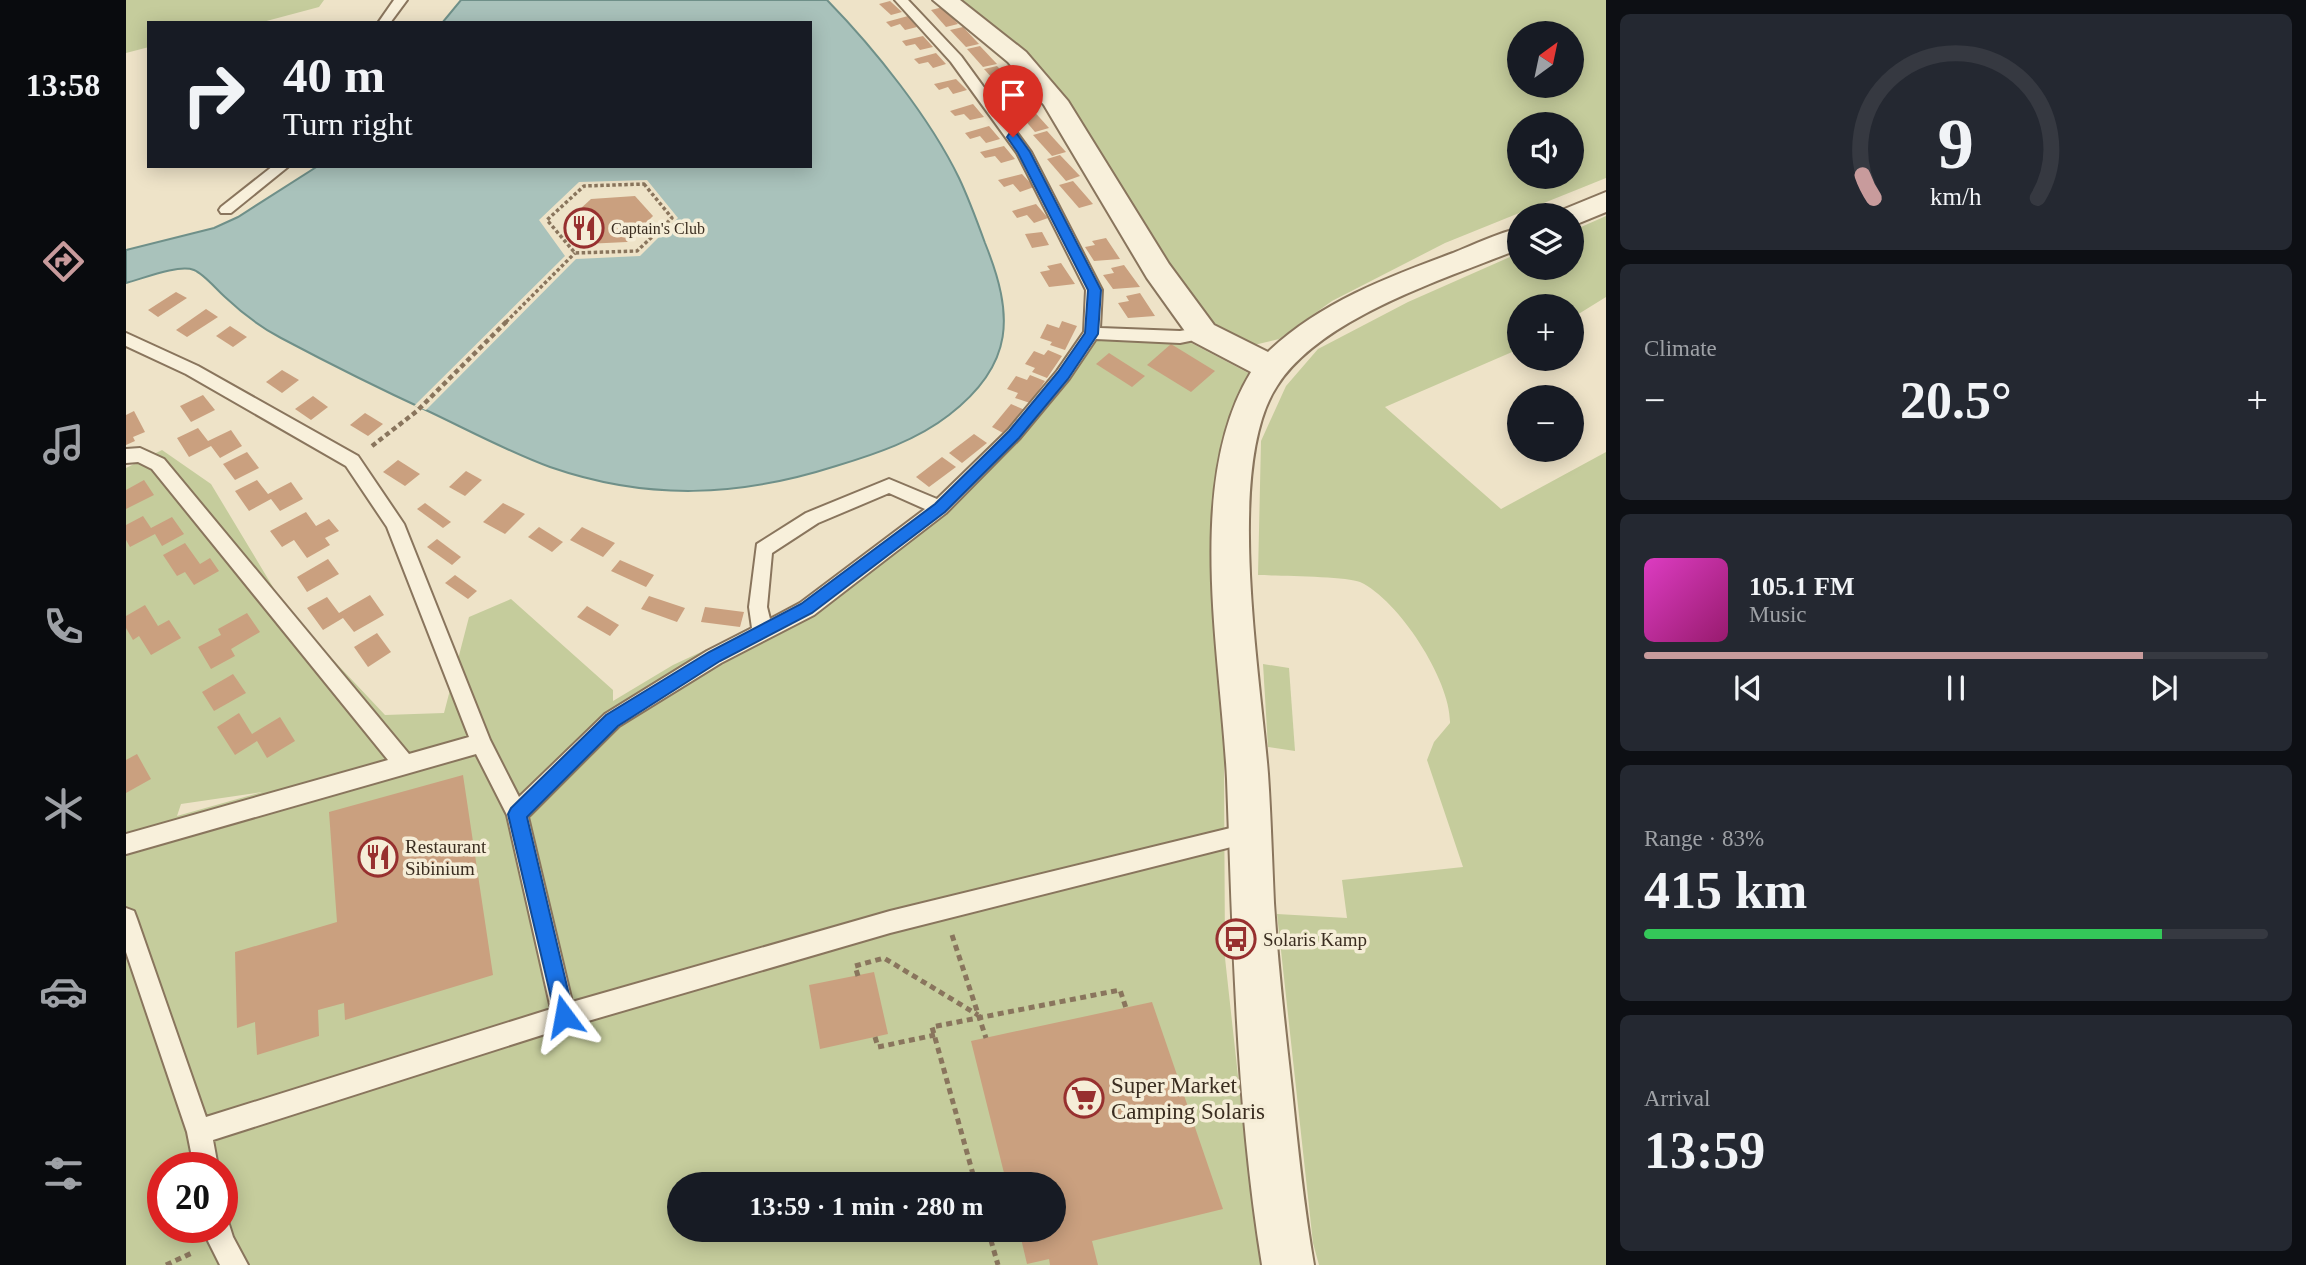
<!DOCTYPE html>
<meta charset="utf-8">
<style>
body{margin:0;font-family:Georgia,serif;background:#242831;color:#f1f3f6;height:100vh;display:flex;flex-direction:column;font-size:26px;white-space:nowrap}
*{box-sizing:border-box;margin:0}
p{font-size:23px;color:#9ea1a6}
.icon{flex:none;width:38px;height:38px;fill:none;stroke:currentColor;stroke-width:2;stroke-linecap:round;stroke-linejoin:round}
.map{position:relative;flex:1;overflow:hidden}
.sheet{display:flex;flex-direction:column;gap:14px;padding:14px;background:#0d0f14;width:700px}
.sheet>*{flex:none}
.hud{position:absolute;left:21px;top:21px;width:665px;height:147px;border-radius:0px;box-shadow:0 4px 18px #0003;background:#171b24;color:#f1f3f6;overflow:hidden}
.needle{width:46px;rotate:33deg}
.tools{position:absolute;left:1381px;top:21px;display:grid;gap:14px}
.tools a{display:grid;place-items:center;width:77px;height:77px;border-radius:50%;background:#171b24;box-shadow:0 4px 18px #0003;font-size:35px}
.speed{position:absolute;left:21px;top:1152px;display:flex;gap:14px;font-size:35px;font-weight:700;text-align:center}
.speed>*{display:grid;place-content:center;width:91px;height:91px;border-radius:50%;background:#171b24;box-shadow:0 4px 18px #0003;line-height:1}
.speed .limit{border:10px solid #d22;background:#fff;color:#111}
.pin{position:absolute;display:grid;place-items:center;width:60px;height:60px;color:#fff;margin:-72px -30px;border-radius:50% 50% 50% 0;rotate:-45deg;box-shadow:0 0 7px #0007}
.pin .icon{rotate:45deg}
.me{position:absolute;width:77px;margin:-38px;rotate:347deg;stroke-linejoin:round;filter:drop-shadow(0 0 5px #0008)}
.turn{display:flex;align-items:center;gap:24px;height:147px;padding:0 21px;font-size:32px}
.turn .icon{width:91px;height:91px;stroke-width:2.5}
.turn b{display:block;font-size:49px;line-height:60px}
.big{font-size:52px;font-weight:600;line-height:1.1}
.sheet .tile{flex:1;display:flex;flex-direction:column;justify-content:center;gap:10px;min-width:0;padding:0 24px;border-radius:10px;background:#242831}
.sheet .dial{align-items:center;gap:0}
.dial svg{height:182px;overflow:visible;fill:none;stroke:#363941;stroke-width:7;stroke-linecap:round;text-anchor:middle}
.dial text{fill:#f1f3f6;stroke:none}
.song{display:flex;align-items:center;gap:21px}
.cover{width:84px;height:84px;border-radius:10px;background:linear-gradient(135deg,hsl(310 70% 55%),hsl(320 70% 35%))}
.played{height:7px;border-radius:4px;background:linear-gradient(90deg,#c89b9c 80%,#363941 80%)}
.keys{display:flex;justify-content:space-around;direction:ltr}
.heat{display:flex;justify-content:space-between;align-items:center;font-size:38px;direction:ltr}
.charge{height:10px;border-radius:5px;background:linear-gradient(90deg,#34c759 83%,#363941 0)}
.trip{position:absolute;left:541px;top:1172px;width:399px;height:70px;border-radius:35px;background:#171b24;box-shadow:0 4px 18px #0003;font-weight:600;line-height:70px;text-align:center}
main{display:flex;flex:1;min-height:0}
.menu{display:flex;flex-direction:column;width:126px;justify-content:space-around;align-items:center;background:#090b0e;color:#9ea1a6}
.menu .icon{width:49px;height:49px}
.menu .current{color:#c89b9c}
.menu b{font-size:32px;color:#f1f3f6}
.map>svg:first-child{display:block}
.green{fill:#c5cc9c;fill-rule:evenodd}
.water{fill:#a9c2bb;stroke:#6f9089;stroke-width:2}
.pier{fill:#eee3c8}
.building{fill:#caa07f}
.lines{fill:none;stroke-linecap:round;stroke-linejoin:round}
.lane-casing{stroke:#89755d;stroke-width:4}
.street-casing{stroke:#89755d;stroke-width:4}
.path-far2{stroke:#89755d;stroke-width:3.5;stroke-dasharray:3.5 2.5;stroke-linecap:butt}
.path-far1{stroke:#89755d;stroke-width:4.5;stroke-dasharray:5 3.5;stroke-linecap:butt}
.path{stroke:#89755d;stroke-width:5;stroke-dasharray:6 4.5;stroke-linecap:butt}
.lane{fill:#f8f0db;fill-rule:evenodd}
.street{fill:#f8f0db;fill-rule:evenodd}
.route{fill:#1a73e8;stroke:#114b97;stroke-width:2}
.labels{text-anchor:middle;stroke-width:7;stroke-linejoin:round;paint-order:stroke}
.far-poi-label{font-size:16px;fill:#3a2d20;stroke:#f5edd7;text-anchor:start}
.poi-label{font-size:19px;fill:#3a2d20;stroke:#f5edd7;text-anchor:start}
.near-poi-label{font-size:23px;fill:#3a2d20;stroke:#f5edd7;text-anchor:start}
</style>
<main>
<nav class="menu">
<b>13:58</b>
<svg class="icon current" aria-label="directions" viewBox="0 0 24 24"><path d="M12 3l9 9-9 9-9-9zM9 14v-3h6M13 9l2 2-2 2"/></svg>
<svg class="icon" aria-label="music" viewBox="0 0 24 24"><path d="M9 18V5l10-2v13"/><circle cx="6" cy="18" r="3"/><circle cx="16" cy="16" r="3"/></svg>
<svg class="icon" aria-label="phone" viewBox="0 0 24 24"><path d="M5 4h4l2 5-3 2q2 4 5 5l2-3 5 2v4C11 20 4 13 5 4z"/></svg>
<svg class="icon" aria-label="climate" viewBox="0 0 24 24"><path d="M12 3v18M4 7l16 10M4 17L20 7"/></svg>
<svg class="icon" aria-label="car" viewBox="0 0 24 24"><path d="M5 17H2v-5l4-1 3-4h7l3 4 3 1v5h-3M9 17h6M6 11h13"/><circle cx="7" cy="17" r="2"/><circle cx="17" cy="17" r="2"/></svg>
<svg class="icon" aria-label="filters" viewBox="0 0 24 24"><path d="M4 7h16M4 17h16"/><circle cx="9" cy="7" r="2"/><circle cx="15" cy="17" r="2"/></svg>
</nav>
<div class="map">
<svg width="1480" height="1265" viewBox="0 0 1480 1265">
<rect width="100%" height="100%" fill="#eee3c8"/>
<g class="green">
<polygon points="0,0 198,0 193,7 133,23 23,23 23,47 0,53"/>
<path d="M833,0H1480V178L1319,243L1206,301L1153,339L1128,345L1103,338L1077,317L970,153ZM1393,33H1446V86H1393ZM1393,124H1446V177H1393Z"/>
<path d="M1480,216V297L1446,318V306H1393V349L1259,407L1375,509L1480,452V1265H1193L1187,1243L1151,914L1221,918L1216,880L1337,867L1301,760L1308,742L1324,723C1325,681 1273,600 1234,582C1221,576 1152,576 1132,575L1135,441L1160,386L1192,349L1282,302L1393,253V268H1446V231Z"/>
<path d="M956,337H1054L1130,377L1088,575L1091,669L1101,728L1098,771L1099,958L1122,1167L1137,1265H0V468L36,450L85,484L162,612L259,715L318,713L343,617L385,599L487,690V701L547,665L663,611L800,510L856,459L910,403ZM136,792L51,816L55,804ZM37,1167H96V1227H37ZM553,1185H928V1230H553Z"/>
<polygon points="1137,664 1163,668 1169,751 1142,747"/>
</g>
<path class="water" d="M335,0H701C748,48 804,118 833,178C843,199 851,221 859,243C888,315 889,364 823,415C791,440 750,454 710,466C613,497 522,501 424,467C383,452 344,431 304,412C254,389 204,364 155,338C134,327 116,313 99,297C90,289 78,274 68,270C52,264 16,279 0,283V250L88,228L112,217L192,166H684V23H316Z"/>
<polygon class="pier" points="521,180 552,218 514,256 450,259 300,410 288,406 439,256 413,220 453,182"/>
<g class="building">
<polygon points="764,1 776,12 765,15 753,4"/>
<polygon points="817,7 832,24 820,27 805,10"/>
<polygon points="782,16 791,27 779,30 774,24 765,27 760,22"/>
<polygon points="837,27 853,44 840,47 824,30"/>
<polygon points="797,36 807,47 794,50 789,44 780,46 776,41"/>
<polygon points="854,46 871,64 857,67 841,49"/>
<polygon points="810,53 820,64 807,68 802,62 793,64 788,59"/>
<polygon points="871,66 888,84 875,88 858,69"/>
<polygon points="830,79 841,90 827,94 822,87 813,90 808,84"/>
<polygon points="891,86 908,106 894,109 877,90"/>
<polygon points="847,104 858,117 844,120 838,114 829,116 824,111"/>
<polygon points="905,108 923,128 909,132 892,112"/>
<polygon points="863,126 874,139 860,143 854,136 844,139 839,133"/>
<polygon points="921,131 940,152 926,156 907,135"/>
<polygon points="878,146 889,159 875,163 869,156 859,158 854,152"/>
<polygon points="934,155 954,176 940,181 921,159"/>
<polygon points="896,174 908,187 894,192 887,184 878,187 872,180"/>
<polygon points="947,181 967,204 953,208 933,185"/>
<polygon points="509,196 527,216 501,242 459,244 441,221 465,199"/>
<polygon points="910,204 922,218 908,223 901,215 891,218 886,211"/>
<polygon points="916,232 923,245 906,248 899,234"/>
<polygon points="980,238 994,259 968,261 959,247 969,245 966,241"/>
<polygon points="935,263 949,284 923,287 914,272 924,270 921,266"/>
<polygon points="998,265 1014,287 987,289 977,275 988,273 985,268"/>
<polygon points="50,292 61,298 32,317 22,310"/>
<polygon points="1014,293 1029,316 1002,318 992,303 1003,301 1000,296"/>
<polygon points="80,309 92,317 61,337 50,330"/>
<polygon points="936,321 951,326 939,350 924,345 926,342 914,338 921,324 933,328"/>
<polygon points="104,326 121,337 107,347 90,336"/>
<polygon points="1045,344 1089,371 1065,392 1021,365"/>
<polygon points="922,350 936,356 921,378 906,372 909,368 899,364 908,351 918,355"/>
<polygon points="983,353 1019,376 1006,387 970,364"/>
<polygon points="156,370 173,380 156,393 140,382"/>
<polygon points="904,375 919,381 904,403 889,398 892,393 881,389 890,376 901,380"/>
<polygon points="77,395 89,410 65,422 54,406"/>
<polygon points="187,396 202,407 185,420 169,409"/>
<polygon points="885,404 899,410 879,434 866,427"/>
<polygon points="8,411 19,432 7,437 9,441 0,445 0,415"/>
<polygon points="239,413 257,424 242,436 224,425"/>
<polygon points="72,428 82,441 105,430 116,446 94,458 85,446 63,457 51,438"/>
<polygon points="848,434 861,443 836,463 823,453"/>
<polygon points="121,452 133,468 109,480 97,464"/>
<polygon points="816,457 830,467 803,487 790,477"/>
<polygon points="272,460 294,474 279,486 257,472"/>
<polygon points="340,471 356,480 339,496 323,487"/>
<polygon points="18,480 28,495 0,509 0,490"/>
<polygon points="131,480 142,494 165,482 177,499 154,511 145,499 123,511 109,491"/>
<polygon points="299,503 325,522 317,528 291,509"/>
<polygon points="377,503 399,514 379,534 357,522"/>
<polygon points="180,512 190,526 203,519 213,531 199,538 204,545 181,558 168,540 156,547 144,531"/>
<polygon points="17,516 25,528 46,517 58,534 36,546 29,534 4,547 0,540 0,525"/>
<polygon points="413,527 437,542 426,552 402,537"/>
<polygon points="456,527 489,543 477,557 444,540"/>
<polygon points="311,539 335,557 326,565 301,547"/>
<polygon points="59,543 74,564 84,558 93,571 68,585 59,572 51,576 37,555"/>
<polygon points="202,559 213,574 181,592 171,577"/>
<polygon points="494,560 528,575 520,587 485,571"/>
<polygon points="329,575 351,591 342,599 319,583"/>
<polygon points="244,595 258,615 228,632 217,618 197,630 181,608 201,597 213,613"/>
<polygon points="523,596 559,608 551,622 515,609"/>
<polygon points="19,605 32,626 43,620 55,638 25,655 13,636 7,640 0,628 0,616"/>
<polygon points="461,606 493,625 484,636 451,617"/>
<polygon points="579,607 618,612 614,627 575,622"/>
<polygon points="121,613 134,632 105,649 109,656 85,669 72,647 95,635 92,629"/>
<polygon points="251,633 265,652 242,667 228,647"/>
<polygon points="107,674 120,693 88,711 76,692"/>
<polygon points="113,713 126,734 154,717 169,741 141,758 131,741 109,755 91,727"/>
<polygon points="11,754 25,779 0,793 0,760"/>
<polygon points="337,775 367,975 219,1020 218,1003 192,1010 193,1036 131,1055 129,1022 111,1028 109,952 211,922 203,812"/>
<polygon points="748,972 762,1034 694,1049 683,985"/>
<polygon points="1026,1002 1097,1209 966,1241 972,1265 924,1265 923,1259 901,1264 893,1230 928,1230 928,1185 881,1185 845,1041"/>
</g>
<g class="lines">
<g class="lane-casing">
<g id="lane">
<polygon points="268,0 281,0 264,23 252,23"/>
<path d="M769,0H782L835,56L905,152L976,290L974,328L1054,331L1077,327L1085,333L1083,337L1054,343L970,339L943,379L894,438L820,513L688,615L595,663L493,726L402,817L446,1002L764,911L1125,823L1133,826L1136,833L1133,840L764,933L438,1028L87,1140L92,1167H68L61,1132L0,952V908L8,911L11,919L80,1117L425,1009L381,815L350,754L0,854V834L262,760L26,469L12,462L0,463V449L14,448L38,459L283,754L343,737L261,527L220,466L60,374L0,346V333L72,366L232,456L278,524L364,740L393,797L479,714L581,651L626,628L623,607L631,544L680,513L763,479L811,499L882,430L931,371L958,332L960,290L891,153L825,62ZM763,493L799,509L674,603L644,619L641,607L646,553L692,523Z"/>
<polygon points="147,166 163,166 105,213 95,213 93,210 95,207"/>
<polygon points="96,1216 101,1218 107,1237 122,1265 94,1265 82,1241 79,1227 96,1227"/>
</g>
</g>
<g class="street-casing">
<g id="street">
<path d="M807,0H834L900,52L942,101L1043,264L1088,325L1142,352C1193,303 1262,277 1327,253C1349,244 1370,234 1393,228V249C1319,279 1195,317 1151,386C1098,466 1135,679 1142,774C1145,817 1146,860 1148,903C1152,966 1159,1028 1166,1090C1172,1149 1178,1207 1188,1265H1136C1110,1105 1107,941 1101,779C1095,656 1058,482 1125,372L1066,341L1021,278L918,105L882,62Z"/>
<polygon points="1480,192 1480,212 1446,226 1446,215 1432,215 1436,210"/>
</g>
</g>
<g class="path-far2">
<polygon points="518,184 546,218 511,251 449,253 421,220 458,186"/>
<polyline points="380,322 449,253"/>
</g>
<polyline class="path-far1" points="246,446 291,411 381,321"/>
<g class="path">
<polyline points="826,935 860,1038"/>
<polyline points="732,976 729,966 758,958 852,1015"/>
<polyline points="749,1037 752,1047 809,1035"/>
<polyline points="850,1185 806,1027 994,990 1000,1008"/>
<polyline points="862,1230 872,1265"/>
<polyline points="40,1265 68,1252"/>
</g>
<use href="#lane" class="lane"/>
<use href="#street" class="street"/>
</g>
<polygon class="route" points="883,134 891,134 904,152 975,290 972,334 942,379 893,438 819,512 686,613 594,661 492,726 401,817 448,1016 445,1023 438,1026 431,1023 382,814 385,808 480,715 583,652 675,604 809,504 883,431 932,372 959,333 962,290 892,153 881,137"/>
<defs>
<g id="restaurant-ring" transform="scale(2.0125)"><circle r="9.5" fill="#f5edd7" stroke="#97302f" stroke-width="1.5"/><path d="M-5-6h1v4h1v-4h1v4h1v-4h1v5L-1.5 .5V6h-2V.5L-5-1ZM5-6V6H3V1.5H1.5Q1.5-4 5-6Z" fill="#97302f"/></g>
<g id="bus-ring" transform="scale(2.0125)"><circle r="9.5" fill="#f5edd7" stroke="#97302f" stroke-width="1.5"/><path d="M-5-6H5V4H4V6H2V4H-2V6H-4V4H-5ZM-3.5-4V0h7V-4ZM-3.5 1.2v1.5H-2V1.2ZM2 1.2v1.5H3.5V1.2Z" fill="#97302f"/></g>
<g id="supermarket-ring" transform="scale(2.0125)"><circle r="9.5" fill="#f5edd7" stroke="#97302f" stroke-width="1.5"/><path d="M-6-5.5h2.5l.6 2H6L4.5 2H-2.5L-4.4-4H-6ZM-1.5 3.2a1.3 1.3 0 1 0 .1 0ZM3 3.2a1.3 1.3 0 1 0 .1 0Z" fill="#97302f"/></g>
</defs>
<g fill-rule="evenodd">
<use href="#restaurant-ring" x="458" y="228"/>
<use href="#restaurant-ring" x="252" y="857"/>
<use href="#bus-ring" x="1110" y="939"/>
<use href="#supermarket-ring" x="958" y="1098"/>
</g>
<g class="labels">
<g class="far-poi-label">
<text x="485" y="234">Captain's Club</text>
</g>
<g class="poi-label">
<text x="279" y="853">Restaurant<tspan x="279" dy="22">Sibinium</tspan></text>
<text x="1137" y="946">Solaris Kamp</text>
</g>
<g class="near-poi-label">
<text x="985" y="1093">Super Market<tspan x="985" dy="26">Camping Solaris</tspan></text>
</g>
</g>
</svg>
<div class="tools">
<a><svg class="needle" viewBox="-14 -14 28 28"><path d="M0-13l5 13h-10z" fill="#e53935"/><path d="M0 13l5-13h-10z" fill="#9ea1a6"/></svg></a>
<a><svg class="icon" aria-label="sound" viewBox="0 0 24 24"><path d="M4 9h4l5-4v14l-5-4H4zM17 9q2 3 0 6"/></svg></a>
<a><svg class="icon" aria-label="layers" viewBox="0 0 24 24"><path d="M12 4l9 5-9 5-9-5zM3 14l9 5 9-5"/></svg></a>
<a>+</a>
<a>−</a>
</div>
<div class="speed"><div class="limit">20</div></div>
<div class="pin" style="left:887px;top:137px;background:#d93025"><svg class="icon" aria-label="arrive" viewBox="0 0 24 24"><path d="M6 21V4h12l-3 4 3 4H6"/></svg></div>
<svg class="me" style="left:438px;top:1016px" viewBox="-20 -20 40 40"><path d="M0-17L14 15 0 8-14 15z" fill="#1a73e8" stroke="#fff" stroke-width="4"/></svg>
<div class="trip">13:59 · 1 min · 280 m</div>
<div class="hud">
<div class="turn"><svg class="icon" aria-label="right" viewBox="0 0 24 24"><path d="M7 20v-9h11M14 6l5 5-5 5"/></svg><div><b>40 m</b>Turn right</div></div>
</div>
</div>
<section class="sheet">
<div class="tile dial"><svg viewBox="0 0 100 80">
<path d="M14 69A42 42 0 1 1 86 69"/>
<path d="M14 69A42 42 0 0 1 9 59" stroke="#c89b9c"/>
<text x="50" y="56" font-size="32" font-weight="700">9</text>
<text x="50" y="72" font-size="11">km/h</text>
</svg></div>
<div class="tile"><p>Climate</p>
<div class="heat"><a>−</a><b class="big">20.5°</b><a>+</a></div>
</div>
<div class="tile">
<div class="song"><i class="cover"></i><div><b>105.1 FM</b><p>Music</p></div></div>
<div class="played"></div>
<div class="keys"><svg class="icon" aria-label="previous" viewBox="0 0 24 24"><path d="M18 5L8 12l10 7zM5 5v14"/></svg><svg class="icon" aria-label="pause" viewBox="0 0 24 24"><path d="M8 5v14M16 5v14"/></svg><svg class="icon" aria-label="next" viewBox="0 0 24 24"><path d="M6 5l10 7-10 7zM19 5v14"/></svg></div>
</div>
<div class="tile"><p>Range · 83%</p><b class="big">415 km</b><div class="charge"></div></div>
<div class="tile"><p>Arrival</p><b class="big">13:59</b></div>
</section>
</main>
